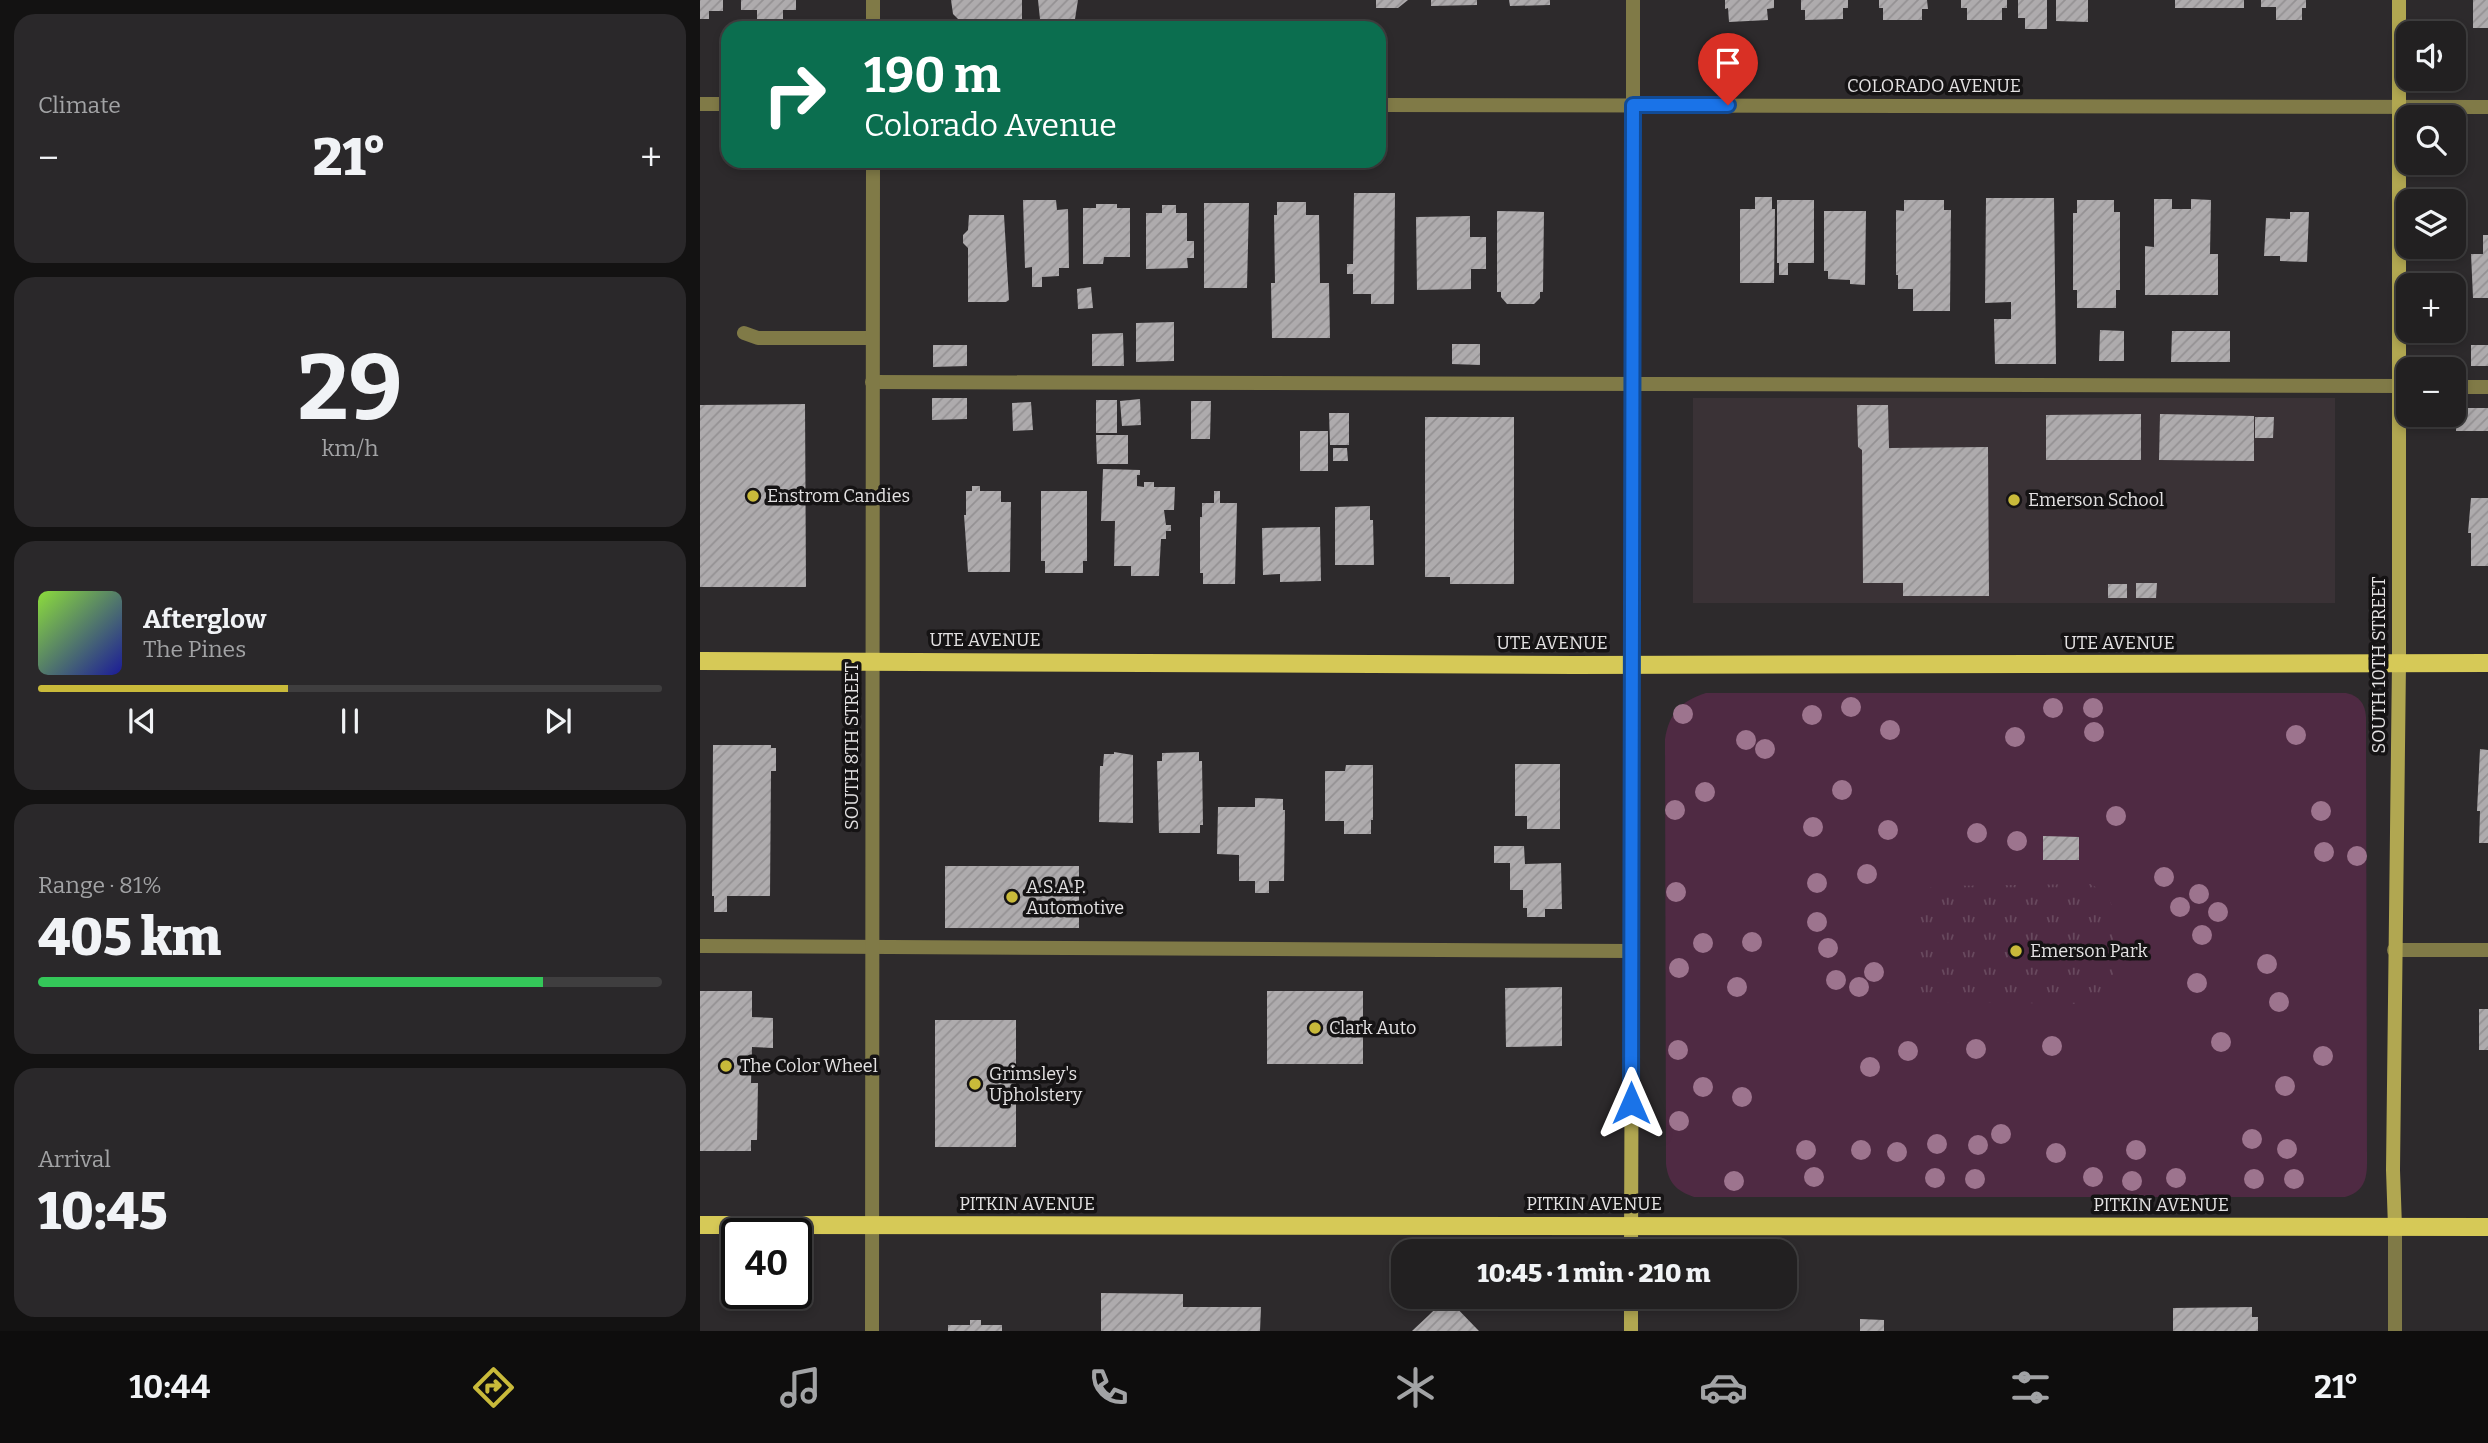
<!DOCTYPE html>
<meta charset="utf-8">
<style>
body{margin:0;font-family:Bitter,serif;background:#2a282a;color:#f1f3f6;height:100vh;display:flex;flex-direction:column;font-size:26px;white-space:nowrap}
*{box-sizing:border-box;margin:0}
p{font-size:23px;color:#a2a3a5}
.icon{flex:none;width:38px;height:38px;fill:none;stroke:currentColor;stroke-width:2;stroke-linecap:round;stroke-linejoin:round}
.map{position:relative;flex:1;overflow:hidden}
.sheet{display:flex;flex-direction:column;gap:14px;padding:14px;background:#131212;width:700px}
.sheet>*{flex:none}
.guide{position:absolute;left:21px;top:21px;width:665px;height:147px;border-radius:21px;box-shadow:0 4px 10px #0003,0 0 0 2px #3f3e3f;background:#0b6e4f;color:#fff;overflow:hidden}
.buttons{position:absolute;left:1696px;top:21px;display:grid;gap:14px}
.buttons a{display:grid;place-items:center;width:70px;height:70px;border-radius:14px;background:#222021;box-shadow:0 4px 10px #0003,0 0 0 2px #3f3e3f;font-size:35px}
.speed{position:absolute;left:21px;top:1218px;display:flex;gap:14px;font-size:35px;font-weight:700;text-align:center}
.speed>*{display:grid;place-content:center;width:91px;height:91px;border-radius:50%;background:#222021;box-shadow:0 4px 10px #0003,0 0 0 2px #3f3e3f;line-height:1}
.speed .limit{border:4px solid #111;border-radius:10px;background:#fff;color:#111}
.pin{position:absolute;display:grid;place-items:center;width:60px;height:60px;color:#fff;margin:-72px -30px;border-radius:50% 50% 50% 0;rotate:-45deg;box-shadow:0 0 7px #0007}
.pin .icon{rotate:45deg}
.me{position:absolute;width:77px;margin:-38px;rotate:0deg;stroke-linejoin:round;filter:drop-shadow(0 0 5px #0008)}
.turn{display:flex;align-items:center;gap:24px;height:147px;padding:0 28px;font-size:32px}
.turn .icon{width:91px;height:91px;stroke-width:2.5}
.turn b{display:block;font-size:49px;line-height:60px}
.big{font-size:52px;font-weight:800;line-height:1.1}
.sheet .widget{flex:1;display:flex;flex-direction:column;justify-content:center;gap:10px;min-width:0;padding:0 24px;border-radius:21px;background:#2a282a}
.sheet .dial{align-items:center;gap:0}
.dial b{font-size:91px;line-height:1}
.song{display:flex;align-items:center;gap:21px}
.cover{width:84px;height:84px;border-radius:10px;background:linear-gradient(135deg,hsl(90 70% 55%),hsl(240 70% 35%))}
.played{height:7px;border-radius:4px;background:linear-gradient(90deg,#c9ba3a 40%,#3f3e3f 40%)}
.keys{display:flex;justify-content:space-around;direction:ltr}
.heat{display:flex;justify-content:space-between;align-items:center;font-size:38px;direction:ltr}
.charge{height:10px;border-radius:5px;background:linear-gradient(90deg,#34c759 81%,#3f3e3f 0)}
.trip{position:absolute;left:691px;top:1239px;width:406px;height:70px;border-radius:21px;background:#222021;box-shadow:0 4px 10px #0003,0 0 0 2px #3f3e3f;font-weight:800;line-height:70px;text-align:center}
.dock{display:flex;height:112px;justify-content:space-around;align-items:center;background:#0e0d0d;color:#a2a3a5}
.dock .icon{width:49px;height:49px}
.dock .current{color:#c9ba3a}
.dock b{font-size:32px;color:#f1f3f6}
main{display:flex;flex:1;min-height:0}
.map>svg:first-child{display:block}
.built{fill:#3a3236}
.grass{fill:#4f2a43}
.park{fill:url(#park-tufts)}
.building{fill:url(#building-hatch)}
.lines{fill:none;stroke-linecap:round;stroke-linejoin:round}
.lane{stroke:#807a47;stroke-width:14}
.street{stroke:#807a47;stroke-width:14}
.secondary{stroke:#b1a751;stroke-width:14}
.primary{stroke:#d6c957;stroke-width:18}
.tree{fill:#9d748e}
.route-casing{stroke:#114b97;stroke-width:18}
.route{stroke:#1a73e8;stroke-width:12}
.poi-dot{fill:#c9ba3a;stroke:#151314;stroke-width:2.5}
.labels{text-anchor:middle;stroke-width:7;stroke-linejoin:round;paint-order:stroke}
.street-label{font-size:18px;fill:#e3e1e2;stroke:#151314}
.poi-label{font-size:18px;fill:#e3e1e2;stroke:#151314;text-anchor:start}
</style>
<main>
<section class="sheet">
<div class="widget"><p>Climate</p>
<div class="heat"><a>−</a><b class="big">21°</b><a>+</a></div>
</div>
<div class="widget dial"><b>29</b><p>km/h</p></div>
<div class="widget">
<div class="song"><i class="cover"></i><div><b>Afterglow</b><p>The Pines</p></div></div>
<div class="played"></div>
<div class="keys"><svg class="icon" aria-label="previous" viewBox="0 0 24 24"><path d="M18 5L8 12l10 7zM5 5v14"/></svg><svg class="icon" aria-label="pause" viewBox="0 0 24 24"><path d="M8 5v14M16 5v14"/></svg><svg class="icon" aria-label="next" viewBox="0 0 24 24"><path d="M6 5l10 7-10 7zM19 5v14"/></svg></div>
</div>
<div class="widget"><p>Range · 81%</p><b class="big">405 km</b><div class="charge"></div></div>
<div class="widget"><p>Arrival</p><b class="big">10:45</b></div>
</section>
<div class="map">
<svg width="1788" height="1331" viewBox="0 0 1788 1331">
<defs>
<pattern id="park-tufts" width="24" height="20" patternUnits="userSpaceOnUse" patternTransform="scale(1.75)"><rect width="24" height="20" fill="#4f2a43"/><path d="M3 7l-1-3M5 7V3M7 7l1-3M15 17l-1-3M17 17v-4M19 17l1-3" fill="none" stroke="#68495e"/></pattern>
<pattern id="building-hatch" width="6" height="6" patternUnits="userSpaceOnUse" patternTransform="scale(1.75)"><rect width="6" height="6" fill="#aeabad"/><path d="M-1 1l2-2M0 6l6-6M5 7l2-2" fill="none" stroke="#949193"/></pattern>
</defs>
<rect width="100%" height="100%" fill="#2d2a2c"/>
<rect class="built" x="993" y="398" width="642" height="205"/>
<path class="grass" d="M1006,693H1646C1659,696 1665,703 1666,717L1667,1163C1667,1180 1663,1192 1645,1197H994C976,1191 968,1182 966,1164L965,739C969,713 981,701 1006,693Z"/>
<path class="park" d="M1390,884C1402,890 1409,896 1413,909C1413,928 1417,973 1411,989C1409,996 1401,1000 1395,1004L1236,1002L1220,993L1216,983L1215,904L1228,888L1237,886Z"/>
<g class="building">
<polygon points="0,0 23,0 23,11 9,11 9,19 0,19"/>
<polygon points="41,0 96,0 96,10 83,10 83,23 57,23 57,10 41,10"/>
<polygon points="251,0 322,0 322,28 267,28 267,22 261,22 253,14"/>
<polygon points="338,0 378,0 375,19 340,19"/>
<polygon points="676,0 708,0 698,8 676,8"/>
<polygon points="731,0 777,0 777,5 731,6"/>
<polygon points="809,0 850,0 850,5 810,6"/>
<polygon points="1025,0 1074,0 1074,8 1067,9 1068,20 1029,22 1028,8 1025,9"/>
<polygon points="1101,0 1148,0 1148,8 1143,8 1143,19 1105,20 1105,10 1101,10"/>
<polygon points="1179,0 1227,0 1228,9 1222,9 1222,20 1183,20 1183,8 1179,8"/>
<polygon points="1261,0 1307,0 1307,8 1302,8 1302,20 1267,20 1267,8 1261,8"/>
<polygon points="1318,0 1347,0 1347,29 1325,29 1325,18 1318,18"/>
<polygon points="1356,0 1388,0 1388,22 1356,21"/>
<rect x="1475" y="0" width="69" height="8"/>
<polygon points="1561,0 1606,0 1606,8 1602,8 1602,20 1576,20 1576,7 1561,7"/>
<rect x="1773" y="0" width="15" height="28"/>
<polygon points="654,193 695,193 694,304 671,304 671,294 653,294 653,274 647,274 647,264 653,264"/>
<polygon points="1055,197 1072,197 1072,209 1075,209 1074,283 1040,283 1040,209 1055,209"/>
<polygon points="1286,198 1354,198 1356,364 1295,364 1294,319 1311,319 1311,302 1285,303"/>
<polygon points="1454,199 1472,199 1472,209 1491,209 1491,199 1511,200 1510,254 1518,254 1518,295 1445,295 1445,246 1454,247"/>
<polygon points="323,200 356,200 357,210 368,209 369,268 359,268 359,276 342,277 342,287 332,287 332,267 325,268"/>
<polygon points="1077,200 1114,200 1114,263 1088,263 1088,275 1079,275 1079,263 1077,263"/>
<polygon points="1204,200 1244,200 1244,210 1251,210 1250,311 1213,311 1213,289 1198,289 1198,275 1196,275 1196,210 1204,211"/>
<polygon points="1377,200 1414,200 1414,212 1420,212 1420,290 1416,290 1416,308 1377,308 1377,290 1373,290 1373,213 1377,213"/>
<polygon points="577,202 606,202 606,215 619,215 620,283 629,283 630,338 572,338 571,283 575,283 574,215 577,215"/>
<polygon points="504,203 549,203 547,288 504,288"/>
<polygon points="396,204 417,204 417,208 430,208 430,257 404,257 403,264 383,264 383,208 396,208"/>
<polygon points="462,205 476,205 476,213 487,213 487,241 494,241 494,258 487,258 488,268 446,269 446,213 462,213"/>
<polygon points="797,211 844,212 843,292 840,292 840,298 834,304 807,304 801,297 801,292 797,292"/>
<polygon points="1124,211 1166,211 1165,285 1150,284 1150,280 1128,279 1128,271 1124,271"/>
<polygon points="1590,212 1609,212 1607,262 1580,261 1580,256 1564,256 1566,218 1590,219"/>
<polygon points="269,215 304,215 309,300 306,302 268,302 268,248 263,243 263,235 268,230"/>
<polygon points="770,216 770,237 786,237 786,269 771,269 771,289 717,290 716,217"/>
<polygon points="1783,235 1788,235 1788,298 1773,298 1771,254 1783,254"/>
<polygon points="391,287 393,308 378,309 377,289"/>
<polygon points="474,322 474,361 436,362 436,323"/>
<polygon points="1400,330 1424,331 1424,361 1399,361"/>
<polygon points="1472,331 1530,331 1530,362 1471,362"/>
<polygon points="423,333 424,366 392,366 392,334"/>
<polygon points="752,344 780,344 780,365 752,364"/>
<polygon points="233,345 267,345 267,366 233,367"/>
<rect x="1771" y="345" width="17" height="21"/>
<polygon points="232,398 267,398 267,419 232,420"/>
<polygon points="440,399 441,425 422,426 420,401"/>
<rect x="396" y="400" width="21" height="33"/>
<polygon points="491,401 511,401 510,439 491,439"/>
<polygon points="331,402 333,430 313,431 312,403"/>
<polygon points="105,404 106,587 0,587 0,405"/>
<polygon points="1157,405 1188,405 1189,448 1288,447 1289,596 1203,596 1203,583 1163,583 1162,450 1158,447"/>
<rect x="1756" y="408" width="32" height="23"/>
<polygon points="629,413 649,413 649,445 630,445"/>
<polygon points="1441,414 1441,460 1346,460 1346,415"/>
<polygon points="1460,414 1554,416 1554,461 1459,460"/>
<polygon points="725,417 814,417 814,584 750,584 750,577 725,577"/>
<polygon points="1555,417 1574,417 1573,438 1555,438"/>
<rect x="600" y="431" width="28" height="40"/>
<polygon points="396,435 428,435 428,464 397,464"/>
<polygon points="633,448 647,448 648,461 633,461"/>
<polygon points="403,469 440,470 440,475 437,475 437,486 444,487 444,482 454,482 454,487 475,487 474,510 464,510 466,525 471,525 471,531 466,531 466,539 461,539 459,576 431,576 431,566 414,566 415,521 401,521"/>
<polygon points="272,486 280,486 280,491 301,491 301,502 311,502 310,572 268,572 264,515 266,515 266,491 272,491"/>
<polygon points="341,491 387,491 387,561 383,561 383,573 345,573 345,561 341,561"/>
<polygon points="514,491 520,491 520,503 537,503 535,584 503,584 503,573 500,573 500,517 502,517 502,503 514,503"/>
<polygon points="1771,498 1788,498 1788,566 1771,566 1771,533 1768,533"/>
<polygon points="670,506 670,520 673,520 674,565 635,565 635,507"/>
<polygon points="620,527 621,581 580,582 580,574 563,575 562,528"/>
<polygon points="1436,583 1457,583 1456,598 1436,598"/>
<rect x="1408" y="584" width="19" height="14"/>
<polygon points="13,745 71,745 71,748 76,748 76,771 71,771 70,896 27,896 27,912 14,912 14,896 12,896"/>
<polygon points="1780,749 1788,750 1788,843 1779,843 1780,811 1777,811"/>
<polygon points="414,752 433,755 433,823 399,822 400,766 403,766 404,754 414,754"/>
<polygon points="499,752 499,761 502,761 503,825 500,825 500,833 459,833 457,761 462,761 462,753"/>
<polygon points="815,764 860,764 860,829 827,829 827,816 815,816"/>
<polygon points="646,765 673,765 673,820 671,820 671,834 644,834 644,821 625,821 625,771 645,771"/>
<polygon points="555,798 583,799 583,810 585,810 584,881 569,881 569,893 555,893 555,881 539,881 539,855 517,854 518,807 555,807"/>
<polygon points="1343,836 1379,837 1379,860 1343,860"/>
<polygon points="794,846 824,846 825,864 861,863 862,909 845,909 845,917 827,917 827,908 823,908 823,890 810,890 810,863 794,863"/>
<rect x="245" y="866" width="134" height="62"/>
<polygon points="862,987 862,1046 806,1047 805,988"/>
<polygon points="0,991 52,991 52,1017 73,1018 73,1048 52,1047 51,1083 58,1083 57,1140 51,1140 51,1151 0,1151"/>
<rect x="567" y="991" width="96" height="73"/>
<rect x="1779" y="1009" width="9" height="41"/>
<rect x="235" y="1020" width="81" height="127"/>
<polygon points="401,1293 483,1294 483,1307 561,1307 560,1331 401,1331"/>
<polygon points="747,1298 779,1331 712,1331"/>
<polygon points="1552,1307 1552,1317 1558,1317 1558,1331 1473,1331 1473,1308"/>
<polygon points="1160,1319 1184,1320 1184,1331 1160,1331"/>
<polygon points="270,1320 281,1320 281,1325 302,1325 302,1331 248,1331 248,1325 270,1325"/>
</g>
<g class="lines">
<g class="lane">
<polyline points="44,333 58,338 172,338"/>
<polyline points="172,382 1708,386"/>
<polyline points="1754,387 1788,387"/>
<polyline points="0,946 931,951"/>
<polyline points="1694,950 1788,950"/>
</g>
<g class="street">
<polyline points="173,28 173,0"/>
<polyline points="0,104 28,104"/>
<polyline points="679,105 1788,107"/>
<polyline points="933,665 933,0"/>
<polyline points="1695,1227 1695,1331"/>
<polyline points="172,1331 173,161"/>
</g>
<g class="secondary">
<polyline points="1695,1227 1693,1170 1699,663 1699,0"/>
<polyline points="931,1251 933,665"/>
<polyline points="931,1297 931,1331"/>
</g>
<g class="primary">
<polyline points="0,661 874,665 1788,663"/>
<polyline points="0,1225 1788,1227"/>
</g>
</g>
<g class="tree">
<circle cx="1151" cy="707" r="10"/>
<circle cx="1353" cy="708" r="10"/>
<circle cx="1393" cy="708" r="10"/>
<circle cx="983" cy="714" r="10"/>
<circle cx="1112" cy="715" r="10"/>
<circle cx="1190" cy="730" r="10"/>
<circle cx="1394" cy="732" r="10"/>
<circle cx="1596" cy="735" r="10"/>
<circle cx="1315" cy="737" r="10"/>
<circle cx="1046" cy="740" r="10"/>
<circle cx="1065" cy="749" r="10"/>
<circle cx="1142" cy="790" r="10"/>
<circle cx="1005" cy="792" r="10"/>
<circle cx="975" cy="810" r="10"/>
<circle cx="1621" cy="811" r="10"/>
<circle cx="1416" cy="816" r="10"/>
<circle cx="1113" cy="827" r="10"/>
<circle cx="1188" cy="830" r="10"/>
<circle cx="1277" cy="833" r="10"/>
<circle cx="1317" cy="841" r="10"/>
<circle cx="1624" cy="852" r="10"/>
<circle cx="1657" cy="856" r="10"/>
<circle cx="1167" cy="874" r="10"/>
<circle cx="1464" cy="877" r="10"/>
<circle cx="1117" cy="883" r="10"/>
<circle cx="976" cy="892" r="10"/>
<circle cx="1499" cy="894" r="10"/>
<circle cx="1480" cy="907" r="10"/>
<circle cx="1518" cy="912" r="10"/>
<circle cx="1117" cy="922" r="10"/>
<circle cx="1502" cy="935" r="10"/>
<circle cx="1052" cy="942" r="10"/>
<circle cx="1003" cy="943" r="10"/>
<circle cx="1128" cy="948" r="10"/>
<circle cx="1567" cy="964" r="10"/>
<circle cx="979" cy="968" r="10"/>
<circle cx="1174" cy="972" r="10"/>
<circle cx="1136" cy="980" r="10"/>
<circle cx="1497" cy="983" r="10"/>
<circle cx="1037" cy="987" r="10"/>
<circle cx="1159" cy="987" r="10"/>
<circle cx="1579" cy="1002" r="10"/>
<circle cx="1521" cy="1042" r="10"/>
<circle cx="1352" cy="1046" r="10"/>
<circle cx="1276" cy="1049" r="10"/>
<circle cx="978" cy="1050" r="10"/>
<circle cx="1208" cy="1051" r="10"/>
<circle cx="1623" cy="1056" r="10"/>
<circle cx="1170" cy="1067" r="10"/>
<circle cx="1585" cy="1086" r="10"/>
<circle cx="1003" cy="1087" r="10"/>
<circle cx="1042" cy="1097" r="10"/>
<circle cx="979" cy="1121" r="10"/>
<circle cx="1301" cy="1134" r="10"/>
<circle cx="1552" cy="1139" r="10"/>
<circle cx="1237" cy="1144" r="10"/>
<circle cx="1278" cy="1145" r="10"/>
<circle cx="1587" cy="1149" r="10"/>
<circle cx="1106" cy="1150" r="10"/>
<circle cx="1161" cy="1150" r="10"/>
<circle cx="1436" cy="1150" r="10"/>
<circle cx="1197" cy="1152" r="10"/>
<circle cx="1356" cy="1153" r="10"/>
<circle cx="1114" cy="1177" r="10"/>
<circle cx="1393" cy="1177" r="10"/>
<circle cx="1235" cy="1178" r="10"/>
<circle cx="1476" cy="1178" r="10"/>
<circle cx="1275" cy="1179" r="10"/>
<circle cx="1554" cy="1179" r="10"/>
<circle cx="1594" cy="1179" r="10"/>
<circle cx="1034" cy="1181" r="10"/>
<circle cx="1432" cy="1181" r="10"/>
</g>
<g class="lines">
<g class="route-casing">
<polyline id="route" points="931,1103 933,105 1028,105"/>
</g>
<use href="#route" class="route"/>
</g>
<g class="poi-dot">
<circle cx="53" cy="496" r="7"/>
<circle cx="1314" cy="500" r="7"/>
<circle cx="312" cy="897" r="7"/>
<circle cx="1316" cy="951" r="7"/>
<circle cx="615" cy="1028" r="7"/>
<circle cx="26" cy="1066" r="7"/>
<circle cx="275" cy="1084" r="7"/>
</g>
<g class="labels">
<g class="street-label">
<text x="1234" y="92">COLORADO AVENUE</text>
<text x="285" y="646">UTE AVENUE</text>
<text x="852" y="649">UTE AVENUE</text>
<text x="1419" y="649">UTE AVENUE</text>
<text transform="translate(1679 665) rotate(-90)" y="6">SOUTH 10TH STREET</text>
<text transform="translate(152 746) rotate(-90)" y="6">SOUTH 8TH STREET</text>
<text x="327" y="1210">PITKIN AVENUE</text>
<text x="894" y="1210">PITKIN AVENUE</text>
<text x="1461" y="1211">PITKIN AVENUE</text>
</g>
<g class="poi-label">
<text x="67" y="502">Enstrom Candies</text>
<text x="1328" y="506">Emerson School</text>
<text x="326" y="893">A.S.A.P.<tspan x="326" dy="21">Automotive</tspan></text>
<text x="1330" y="957">Emerson Park</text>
<text x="629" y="1034">Clark Auto</text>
<text x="40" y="1072">The Color Wheel</text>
<text x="289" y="1080">Grimsley's<tspan x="289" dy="21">Upholstery</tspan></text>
</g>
</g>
</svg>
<div class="buttons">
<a><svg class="icon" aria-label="sound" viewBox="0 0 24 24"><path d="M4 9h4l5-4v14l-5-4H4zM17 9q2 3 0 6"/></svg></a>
<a><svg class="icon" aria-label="search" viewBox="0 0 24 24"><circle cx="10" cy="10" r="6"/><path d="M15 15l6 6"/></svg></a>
<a><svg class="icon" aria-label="layers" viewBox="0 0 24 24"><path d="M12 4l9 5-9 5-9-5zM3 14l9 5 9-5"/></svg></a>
<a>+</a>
<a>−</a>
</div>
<div class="speed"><div class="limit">40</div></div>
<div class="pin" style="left:1028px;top:105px;background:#d93025"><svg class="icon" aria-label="arrive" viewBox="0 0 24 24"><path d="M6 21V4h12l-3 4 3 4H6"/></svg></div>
<svg class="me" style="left:931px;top:1103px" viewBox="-20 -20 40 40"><path d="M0-17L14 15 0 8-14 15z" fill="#1a73e8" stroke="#fff" stroke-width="4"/></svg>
<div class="trip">10:45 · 1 min · 210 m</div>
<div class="guide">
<div class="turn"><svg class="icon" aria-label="right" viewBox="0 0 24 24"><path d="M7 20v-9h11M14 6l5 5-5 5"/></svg><div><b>190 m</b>Colorado Avenue</div></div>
</div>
</div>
</main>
<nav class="dock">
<b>10:44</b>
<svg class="icon current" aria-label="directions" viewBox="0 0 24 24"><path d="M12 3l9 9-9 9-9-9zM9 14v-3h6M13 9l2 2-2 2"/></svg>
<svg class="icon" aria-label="music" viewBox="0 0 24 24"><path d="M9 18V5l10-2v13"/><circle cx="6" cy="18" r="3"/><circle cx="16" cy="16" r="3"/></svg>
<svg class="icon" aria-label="phone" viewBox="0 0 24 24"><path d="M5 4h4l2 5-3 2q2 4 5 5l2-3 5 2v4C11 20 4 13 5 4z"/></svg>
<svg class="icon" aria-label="climate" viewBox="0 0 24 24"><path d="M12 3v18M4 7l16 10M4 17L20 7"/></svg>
<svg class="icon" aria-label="car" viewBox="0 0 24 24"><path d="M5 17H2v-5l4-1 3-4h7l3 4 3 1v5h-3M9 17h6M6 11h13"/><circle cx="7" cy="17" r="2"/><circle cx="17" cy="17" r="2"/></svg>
<svg class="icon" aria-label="filters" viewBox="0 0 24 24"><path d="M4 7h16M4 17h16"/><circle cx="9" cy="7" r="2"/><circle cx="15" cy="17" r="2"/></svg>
<b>21°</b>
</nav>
